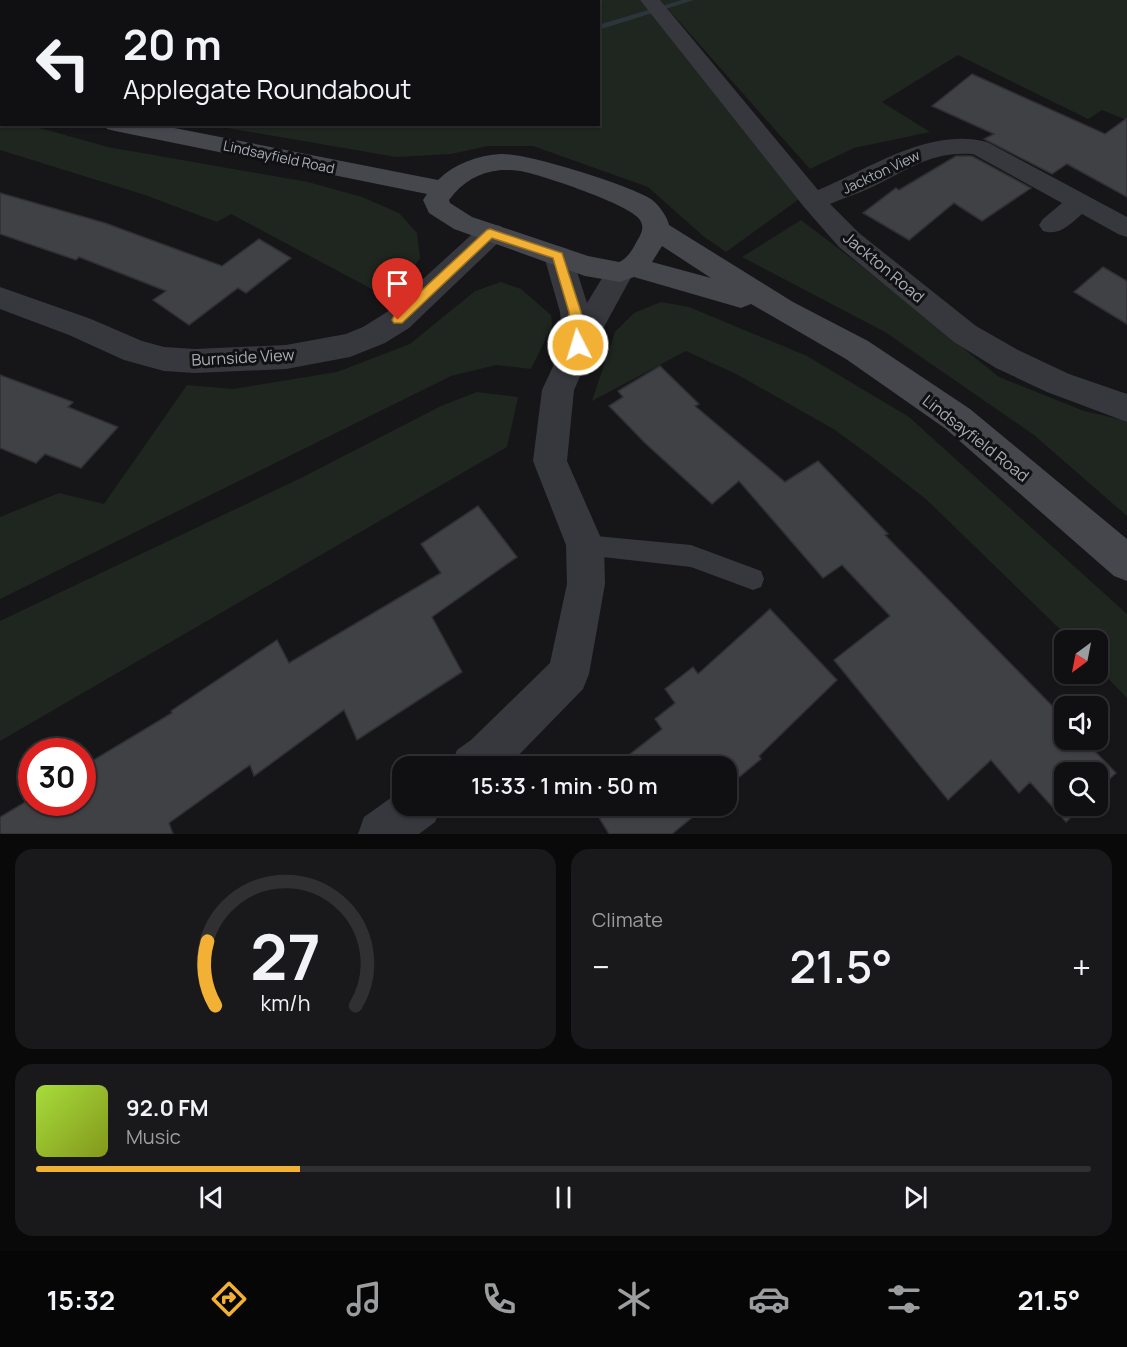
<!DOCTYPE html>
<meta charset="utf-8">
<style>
body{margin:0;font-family:Manrope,sans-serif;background:#19191b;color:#f1f3f6;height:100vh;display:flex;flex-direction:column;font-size:22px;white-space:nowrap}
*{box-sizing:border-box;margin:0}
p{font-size:20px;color:#9c9d9f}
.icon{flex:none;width:33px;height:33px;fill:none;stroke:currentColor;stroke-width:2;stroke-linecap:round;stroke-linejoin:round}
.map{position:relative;height:834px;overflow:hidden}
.sheet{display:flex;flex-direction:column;gap:15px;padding:15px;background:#09090a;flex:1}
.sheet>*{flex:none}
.guide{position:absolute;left:0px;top:0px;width:600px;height:126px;box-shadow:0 2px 4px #0004,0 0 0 2px #303032;background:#101012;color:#f1f3f6;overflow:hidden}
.needle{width:39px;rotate:212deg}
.buttons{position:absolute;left:1054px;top:630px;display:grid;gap:12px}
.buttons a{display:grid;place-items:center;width:54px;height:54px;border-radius:12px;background:#101012;box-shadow:0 2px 4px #0004,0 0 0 2px #303032;font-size:30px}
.speed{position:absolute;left:18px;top:738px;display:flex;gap:12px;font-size:30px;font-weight:700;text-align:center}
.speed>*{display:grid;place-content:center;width:78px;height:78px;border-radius:50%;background:#101012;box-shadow:0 2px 4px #0004,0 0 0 2px #303032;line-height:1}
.speed .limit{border:9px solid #d22;background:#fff;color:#111}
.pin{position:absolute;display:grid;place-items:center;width:51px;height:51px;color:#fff;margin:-62px -26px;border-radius:50% 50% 50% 0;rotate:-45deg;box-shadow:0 0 6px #0007}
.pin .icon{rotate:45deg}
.me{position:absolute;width:66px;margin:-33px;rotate:355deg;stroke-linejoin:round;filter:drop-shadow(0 0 4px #0008)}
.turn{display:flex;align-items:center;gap:21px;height:126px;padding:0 24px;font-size:27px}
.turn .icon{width:78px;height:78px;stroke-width:2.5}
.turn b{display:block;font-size:42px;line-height:51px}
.big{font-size:45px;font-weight:600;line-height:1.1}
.sheet .tile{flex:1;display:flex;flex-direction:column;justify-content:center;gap:9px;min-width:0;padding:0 21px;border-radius:18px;background:#19191b}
.sheet .dial{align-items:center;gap:0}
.dial svg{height:156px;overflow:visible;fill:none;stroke:#303032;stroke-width:7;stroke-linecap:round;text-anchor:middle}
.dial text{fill:#f1f3f6;stroke:none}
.song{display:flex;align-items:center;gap:18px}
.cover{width:72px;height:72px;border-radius:9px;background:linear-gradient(135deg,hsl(80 70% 55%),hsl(70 70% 35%))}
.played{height:6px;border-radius:3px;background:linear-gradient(90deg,#f2b134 25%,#303032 25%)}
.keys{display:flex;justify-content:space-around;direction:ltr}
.heat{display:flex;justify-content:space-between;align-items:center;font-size:33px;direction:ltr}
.sheet .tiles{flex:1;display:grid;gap:15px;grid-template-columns:1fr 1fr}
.tile:last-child{grid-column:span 2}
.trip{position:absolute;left:392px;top:756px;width:345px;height:60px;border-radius:18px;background:#101012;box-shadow:0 2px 4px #0004,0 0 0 2px #303032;font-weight:600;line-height:60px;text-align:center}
.tab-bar{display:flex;height:96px;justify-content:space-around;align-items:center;background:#060607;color:#9c9d9f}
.tab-bar .icon{width:42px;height:42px}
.tab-bar .active{color:#f2b134}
.tab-bar b{font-size:27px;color:#f1f3f6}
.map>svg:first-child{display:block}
.green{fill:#1e261f}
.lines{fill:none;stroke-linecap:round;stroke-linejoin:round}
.stream{fill:#2c353c;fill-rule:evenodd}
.building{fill:#404145;stroke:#303034;stroke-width:1.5}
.lane{fill:#37383d;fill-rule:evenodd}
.street{fill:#37383d;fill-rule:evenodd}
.secondary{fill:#45474d;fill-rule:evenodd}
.route{fill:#f2b134;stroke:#9d7322;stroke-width:1.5}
.labels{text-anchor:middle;stroke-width:6;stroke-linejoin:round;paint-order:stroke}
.far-street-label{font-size:14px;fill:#a8adb8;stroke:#111113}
.street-label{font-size:16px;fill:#a8adb8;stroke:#111113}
</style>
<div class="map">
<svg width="1127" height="834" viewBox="0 0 1127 834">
<rect width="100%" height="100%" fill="#161618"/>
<g class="green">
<polygon points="500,0 640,0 802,197 726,252 703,236 648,187 533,146 488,146 451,154 396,157 210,125 598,124 598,2 494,1"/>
<polygon points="660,0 1127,0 1127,120 1102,110 1088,119 958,55 882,102 930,132 854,148 810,169"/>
<polygon points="0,115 2,124 29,125 108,147 308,182 362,197 399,213 417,233 420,258 409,274 383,295 231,214 217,222 145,195 0,150"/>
<polygon points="801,220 864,268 999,377 1084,411 1127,421 1127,516 1034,435 885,332 742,257"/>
<polygon points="501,282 521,289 551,315 552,326 531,369 496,365 451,376 0,599 0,517 59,493 104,504 187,385 233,389 337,372 410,344 475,291"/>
<polygon points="661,302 689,307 807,356 909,417 1127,614 1127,698 1098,668 1098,640 1071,640 927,500 876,460 835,430 738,375 686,351 592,401 615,332 634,313"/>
<polygon points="477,392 518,397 507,447 0,741 0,621 301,478 441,406"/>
</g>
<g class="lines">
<g class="stream">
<polygon points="682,0 694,0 598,30 598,25"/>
<rect x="0" y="23" width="2" height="4"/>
</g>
</g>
<g class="building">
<polygon points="972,74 1105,134 1127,118 1127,197 1067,164 1052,174 984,139 994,134 932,106"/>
<polygon points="956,156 972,156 1031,188 982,221 954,203 909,240 863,213 896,188 899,190"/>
<polygon points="0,193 105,223 222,266 259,239 291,258 246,293 238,288 189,325 153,300 166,291 79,257 76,260 0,234"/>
<polygon points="1103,267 1127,281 1127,324 1074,292"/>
<polygon points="660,366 699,404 695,406 785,482 818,461 888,534 885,535 1065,719 1065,740 1084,740 1116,773 1098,790 1098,772 1065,772 1065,806 1083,806 1066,822 1030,782 1019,793 991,760 948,800 834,660 890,616 842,565 823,578 739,481 712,504 645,443 609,406 623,397 618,391"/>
<polygon points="0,375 73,402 68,407 118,427 81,468 45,454 36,463 0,448"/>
<polygon points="478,506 517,557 432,617 462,672 357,740 344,710 254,776 250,765 169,823 173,834 0,834 0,817 32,798 32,802 82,802 82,767 172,713 171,711 277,640 289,663 441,573 421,544"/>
<polygon points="770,609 837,680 759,756 761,759 726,788 726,766 615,766 662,729 655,719 675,703 665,689 693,667 698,674"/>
<polygon points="592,806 706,806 672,834 609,834"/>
</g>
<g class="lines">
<polygon class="lane" points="585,535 691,545 761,571 764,579 761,587 753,590 691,567 585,555 577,552 574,545 577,538"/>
<g class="street">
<path d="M640,0H660L818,190C870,169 928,127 987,142L1127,217V237L1118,234L1082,214C1069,225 1060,236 1043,231L1039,225L1043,219L1062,203L973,154C929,151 907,171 870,188C857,194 844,198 830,204L859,233L976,326L1018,350L1069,374L1127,394V422L1047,392L996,368L954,342L839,247L804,207Z"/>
<polygon points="491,224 501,226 504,233 501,240 409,328 385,343 350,357 286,369 195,373 164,371 124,360 69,335 0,309 0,287 91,319 142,341 164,347 195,349 286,345 346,334 363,327 387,312 481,226"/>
<polygon points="558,246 568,249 572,256 587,303 610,265 620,262 630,265 634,272 593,347 574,390 567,461 604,545 605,584 589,674 583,689 508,766 451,766 457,750 471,740 550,663 567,584 566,545 533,461 542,390 563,345 560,312 544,256 548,249"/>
<polygon points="402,790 402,806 442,806 435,822 419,834 358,834 364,817"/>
</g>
<g class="secondary">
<polygon points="0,82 2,83 2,97 0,96"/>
<path d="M104,124H154L438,180C454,164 478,155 501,154C527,153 629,185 651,199C659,205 667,216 669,225L793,302L868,341L970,409L1127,539V581L1114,576L946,429L846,359L751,304L741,308L634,277L620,282L585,276L454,229L429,213L423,200L427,194L115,131L107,129ZM501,170C507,170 514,170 520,171C539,174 632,205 640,220C645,228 641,234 637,241C633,249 627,259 619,262L588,256L472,217L450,203L449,200C462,182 479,172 501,170ZM662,246L711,278L652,262Z"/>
</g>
</g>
<polygon class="route" points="490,229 562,253 581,312 584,345 582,348 573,348 571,345 569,312 553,258 492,238 402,323 394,323 392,320 394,316 487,230"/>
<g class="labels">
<g class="far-street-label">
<text transform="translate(279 157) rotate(12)" y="5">Lindsayfield Road</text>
<text transform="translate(881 172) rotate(-25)" y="5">Jackton View</text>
</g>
<g class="street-label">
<text transform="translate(884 267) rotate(40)" y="6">Jackton Road</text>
<text transform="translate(243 357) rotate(-3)" y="6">Burnside View</text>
<text transform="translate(976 438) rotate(38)" y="6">Lindsayfield Road</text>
</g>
</g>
</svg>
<div class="buttons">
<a><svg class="needle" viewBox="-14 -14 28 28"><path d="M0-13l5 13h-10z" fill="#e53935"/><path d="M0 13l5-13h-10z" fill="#9c9d9f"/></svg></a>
<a><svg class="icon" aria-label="sound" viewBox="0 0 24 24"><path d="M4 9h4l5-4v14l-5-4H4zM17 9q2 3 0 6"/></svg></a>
<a><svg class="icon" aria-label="search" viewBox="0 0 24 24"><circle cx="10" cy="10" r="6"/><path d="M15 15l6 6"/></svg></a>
</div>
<div class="speed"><div class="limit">30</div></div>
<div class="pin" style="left:398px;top:320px;background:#d93025"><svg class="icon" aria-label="arrive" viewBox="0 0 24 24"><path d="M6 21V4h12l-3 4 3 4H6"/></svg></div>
<svg class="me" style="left:578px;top:345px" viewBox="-20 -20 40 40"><circle r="17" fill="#f2b134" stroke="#fff" stroke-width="3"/><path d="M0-11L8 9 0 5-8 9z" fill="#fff"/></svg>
<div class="trip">15:33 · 1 min · 50 m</div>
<div class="guide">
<div class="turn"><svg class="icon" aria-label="left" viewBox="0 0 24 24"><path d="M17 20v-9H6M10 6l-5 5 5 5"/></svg><div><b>20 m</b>Applegate Roundabout</div></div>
</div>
</div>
<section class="sheet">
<div class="tiles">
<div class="tile dial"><svg viewBox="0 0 100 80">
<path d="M14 69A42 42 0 1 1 86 69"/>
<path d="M14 69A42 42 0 0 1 10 36" stroke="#f2b134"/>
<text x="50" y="56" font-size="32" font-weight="700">27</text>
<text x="50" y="72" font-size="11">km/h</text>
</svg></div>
<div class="tile"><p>Climate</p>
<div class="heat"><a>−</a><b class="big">21.5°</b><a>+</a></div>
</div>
<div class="tile">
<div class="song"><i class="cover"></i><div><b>92.0 FM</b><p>Music</p></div></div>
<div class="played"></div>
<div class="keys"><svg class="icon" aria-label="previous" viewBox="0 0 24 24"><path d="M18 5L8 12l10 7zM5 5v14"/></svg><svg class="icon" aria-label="pause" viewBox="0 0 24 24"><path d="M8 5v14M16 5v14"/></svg><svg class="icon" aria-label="next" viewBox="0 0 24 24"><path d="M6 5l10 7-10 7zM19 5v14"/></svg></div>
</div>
</div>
</section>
<nav class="tab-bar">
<b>15:32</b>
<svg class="icon active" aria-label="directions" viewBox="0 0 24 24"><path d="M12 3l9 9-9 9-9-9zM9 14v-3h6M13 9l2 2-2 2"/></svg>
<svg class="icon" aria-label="music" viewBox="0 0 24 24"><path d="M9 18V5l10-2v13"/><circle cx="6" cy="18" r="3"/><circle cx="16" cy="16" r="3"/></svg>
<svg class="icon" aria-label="phone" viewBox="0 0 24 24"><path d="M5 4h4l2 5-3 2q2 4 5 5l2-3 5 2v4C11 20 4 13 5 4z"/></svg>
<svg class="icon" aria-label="climate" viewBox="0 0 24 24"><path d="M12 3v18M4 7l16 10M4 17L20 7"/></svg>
<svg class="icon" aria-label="car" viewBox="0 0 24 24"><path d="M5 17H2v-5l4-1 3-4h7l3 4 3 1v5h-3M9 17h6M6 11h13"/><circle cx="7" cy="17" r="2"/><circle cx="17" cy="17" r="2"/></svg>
<svg class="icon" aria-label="filters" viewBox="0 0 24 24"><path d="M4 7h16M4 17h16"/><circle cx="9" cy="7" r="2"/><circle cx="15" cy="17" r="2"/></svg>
<b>21.5°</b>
</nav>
